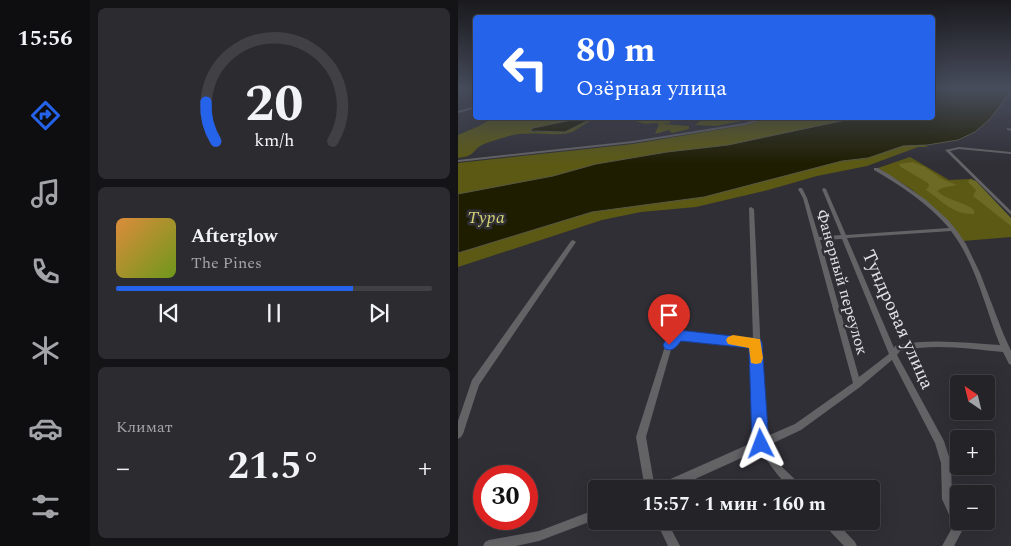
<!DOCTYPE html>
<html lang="ru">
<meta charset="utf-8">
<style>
body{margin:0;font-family:Spectral,serif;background:#2c2b30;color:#f1f3f6;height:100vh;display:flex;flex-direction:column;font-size:19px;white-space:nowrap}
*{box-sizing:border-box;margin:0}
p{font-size:16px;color:#a3a4a8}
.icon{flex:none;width:28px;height:28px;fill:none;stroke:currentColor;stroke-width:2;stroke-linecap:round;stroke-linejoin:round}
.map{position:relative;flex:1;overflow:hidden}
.side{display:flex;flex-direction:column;gap:8px;padding:8px;background:#141316;width:368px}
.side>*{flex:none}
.guide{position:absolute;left:15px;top:15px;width:462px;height:105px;border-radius:5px;box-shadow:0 5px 20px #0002,0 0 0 1px #414045;background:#2563eb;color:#fff;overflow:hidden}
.needle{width:32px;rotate:325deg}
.buttons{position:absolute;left:492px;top:375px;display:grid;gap:10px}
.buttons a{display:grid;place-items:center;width:45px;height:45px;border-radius:5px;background:#242328;box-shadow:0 5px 20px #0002,0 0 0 1px #414045;font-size:25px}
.speed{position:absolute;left:15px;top:465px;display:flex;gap:10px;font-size:25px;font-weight:700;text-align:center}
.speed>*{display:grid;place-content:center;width:65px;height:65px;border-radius:50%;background:#242328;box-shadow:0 5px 20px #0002,0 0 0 1px #414045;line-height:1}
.speed .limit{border:8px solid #d22;background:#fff;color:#111}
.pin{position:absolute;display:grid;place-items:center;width:42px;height:42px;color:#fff;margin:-51px -21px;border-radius:50% 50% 50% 0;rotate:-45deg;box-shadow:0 0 5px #0007}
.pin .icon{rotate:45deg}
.me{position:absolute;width:55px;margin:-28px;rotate:357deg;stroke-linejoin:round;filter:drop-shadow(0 0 4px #0008)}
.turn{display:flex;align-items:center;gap:18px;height:105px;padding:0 20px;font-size:22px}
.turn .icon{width:65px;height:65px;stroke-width:2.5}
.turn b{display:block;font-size:35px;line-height:42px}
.big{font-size:38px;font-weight:700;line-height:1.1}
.side .card{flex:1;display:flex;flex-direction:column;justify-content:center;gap:8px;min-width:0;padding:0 18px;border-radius:8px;background:#2c2b30}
.side .dial{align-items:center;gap:0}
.dial svg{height:130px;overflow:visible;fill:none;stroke:#414045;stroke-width:7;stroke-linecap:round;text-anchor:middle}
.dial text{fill:#f1f3f6;stroke:none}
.song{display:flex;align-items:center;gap:15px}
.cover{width:60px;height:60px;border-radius:8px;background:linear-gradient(135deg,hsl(30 70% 55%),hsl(80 70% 35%))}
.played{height:5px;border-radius:2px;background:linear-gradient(90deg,#2563eb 75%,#414045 75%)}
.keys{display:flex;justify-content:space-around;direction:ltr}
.heat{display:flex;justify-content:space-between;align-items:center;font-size:28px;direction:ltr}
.trip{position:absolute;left:130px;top:480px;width:292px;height:50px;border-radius:5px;background:#242328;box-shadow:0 5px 20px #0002,0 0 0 1px #414045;font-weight:700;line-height:50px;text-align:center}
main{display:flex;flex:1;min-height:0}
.dock{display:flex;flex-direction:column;width:90px;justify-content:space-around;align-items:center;background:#0e0e10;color:#a3a4a8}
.dock .icon{width:35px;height:35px}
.dock .on{color:#2563eb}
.dock b{font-size:22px;color:#f1f3f6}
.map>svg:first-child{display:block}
.green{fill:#5b5913}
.forest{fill:#6c6a25}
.water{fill:#1e1d00;stroke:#595845}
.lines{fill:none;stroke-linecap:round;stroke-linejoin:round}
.minor{fill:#636366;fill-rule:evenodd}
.route{fill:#2563eb;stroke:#184099}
.slow{fill:#f59e0b}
.labels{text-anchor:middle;stroke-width:5;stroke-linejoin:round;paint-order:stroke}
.street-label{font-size:16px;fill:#e3e2e7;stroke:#302f36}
.water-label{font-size:18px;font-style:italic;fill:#d3d271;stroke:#302f36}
.near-street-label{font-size:19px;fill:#e3e2e7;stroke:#302f36}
</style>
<main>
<nav class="dock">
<b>15:56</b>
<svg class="icon on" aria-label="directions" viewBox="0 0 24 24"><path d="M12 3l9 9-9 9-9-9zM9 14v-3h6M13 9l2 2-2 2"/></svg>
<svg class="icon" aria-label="music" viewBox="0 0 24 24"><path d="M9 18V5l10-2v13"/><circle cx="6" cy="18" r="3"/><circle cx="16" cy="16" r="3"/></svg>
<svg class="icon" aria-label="phone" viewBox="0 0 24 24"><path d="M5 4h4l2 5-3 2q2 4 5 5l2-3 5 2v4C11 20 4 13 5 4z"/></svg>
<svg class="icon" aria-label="climate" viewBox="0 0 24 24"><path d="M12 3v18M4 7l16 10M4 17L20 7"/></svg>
<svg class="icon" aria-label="car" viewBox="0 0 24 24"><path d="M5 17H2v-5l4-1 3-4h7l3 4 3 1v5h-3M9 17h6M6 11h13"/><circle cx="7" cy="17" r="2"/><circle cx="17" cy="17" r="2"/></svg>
<svg class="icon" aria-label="filters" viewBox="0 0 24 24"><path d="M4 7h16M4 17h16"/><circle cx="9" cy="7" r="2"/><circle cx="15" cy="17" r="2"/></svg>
</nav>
<section class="side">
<div class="card dial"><svg viewBox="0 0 100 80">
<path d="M14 69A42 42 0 1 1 86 69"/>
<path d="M14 69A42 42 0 0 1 8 45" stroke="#2563eb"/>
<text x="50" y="56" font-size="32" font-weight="700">20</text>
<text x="50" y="72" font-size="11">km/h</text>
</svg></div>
<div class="card">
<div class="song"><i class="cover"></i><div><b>Afterglow</b><p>The Pines</p></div></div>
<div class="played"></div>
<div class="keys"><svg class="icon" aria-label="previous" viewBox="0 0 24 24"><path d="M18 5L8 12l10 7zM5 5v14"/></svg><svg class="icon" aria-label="pause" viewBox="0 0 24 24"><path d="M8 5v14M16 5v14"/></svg><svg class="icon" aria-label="next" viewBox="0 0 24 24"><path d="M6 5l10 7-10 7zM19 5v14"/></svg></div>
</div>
<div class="card"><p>Климат</p>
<div class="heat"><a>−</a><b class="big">21.5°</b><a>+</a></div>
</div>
</section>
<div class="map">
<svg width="554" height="546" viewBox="0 0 554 546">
<rect width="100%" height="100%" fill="#302f36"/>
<g class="green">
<path d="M35,118H123L75,128L74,132H107L131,119L138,118C130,121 122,128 114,132C100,138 68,129 48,137C41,139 33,141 26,144C13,150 19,156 0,158V135L21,126Z"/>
<polygon points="168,118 213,118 212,123 204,124 231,126 231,129 214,133 211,130 197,134 201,124 197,123 187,124"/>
<polygon points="251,118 299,118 258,126 237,125 245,119"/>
<polygon points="311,118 397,118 270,145 209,152 138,164 95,176 0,194 0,163 175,144 288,125"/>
<polygon points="464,144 470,147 460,147 409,166 359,176 310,190 238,207 183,212 144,220 0,267 0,253 134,212 246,197 384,161 410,158 445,146"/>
<polygon points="452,157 491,180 514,179 553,221 553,237 505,241 473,205 453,189 420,168"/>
</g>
<g class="forest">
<path d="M455,162L467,167L484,179L499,185L484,188L479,191C490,201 505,201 516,210V214C493,214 486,202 468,190L471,186L470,183L443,167L441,164Z"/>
<polygon points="512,179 518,181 553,218 553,226 515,196 518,190 510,182"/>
</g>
<g class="water">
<polygon points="475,88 553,88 554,90 532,119 517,132 500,140 469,145 445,146 410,158 384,161 246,197 134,212 0,253 0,194 95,176 138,164 209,152 270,145 397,118 475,118"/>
<polygon points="123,118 135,118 107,132 72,131 75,128"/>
</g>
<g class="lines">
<g class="minor">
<polygon points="18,106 18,108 0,113 0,111"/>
<polygon points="306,118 310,118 287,125 175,143 0,162 0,160 175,141 287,123"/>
<polygon points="549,128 554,129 554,131 549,130"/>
<polygon points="501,147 554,152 554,154 501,149 492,151 554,212 554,216 487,150"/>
<path d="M416,168H420L432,175L468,200L490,220L499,231L508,244L522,273L545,333L554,353V365L551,364L545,352C512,349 476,343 442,351L439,355L486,441L493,463L494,499L501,514V521H504L505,529L496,546H484L494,528L493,519L484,499L483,463L477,443L434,360L402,387L343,430L309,446L325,468L343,485L344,489H332L319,474L301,450L215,489H198L199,485L298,441L295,346L222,338L214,346L188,437L197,489H187L178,437L208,343L217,333L220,332L295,340L291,208L293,207L296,209L307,437L337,424L395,383L345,198L340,189L342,188H344L349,198L361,237L383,235L364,189L366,188L368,189L388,235L491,228C470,203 443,186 416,170ZM493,231C518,263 527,308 542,345C509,343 474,338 440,345L437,346L436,348L389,238ZM384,239L431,354L401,377L362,240Z"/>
<polygon points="115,240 118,242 21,385 5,434 3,437 0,439 0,421 14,380 113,241"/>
<polygon points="139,509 139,519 81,541 58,546 25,546 27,542 31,540 81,531"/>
<polygon points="198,521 209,521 222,546 210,546"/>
<polygon points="365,521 377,521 397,542 399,546 386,546 366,525"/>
</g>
</g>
<linearGradient id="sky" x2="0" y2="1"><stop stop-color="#1a1a1e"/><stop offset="0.54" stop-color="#484d5d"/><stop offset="1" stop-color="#484d5d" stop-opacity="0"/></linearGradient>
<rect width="554" height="164" fill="url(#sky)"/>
<path class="route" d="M220,330L302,339L304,343L311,444L309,450L303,453L297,450L294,444L291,348L223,341C218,347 215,352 207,349L205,345C208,339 213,332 220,330Z"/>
<polygon class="slow" points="275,335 302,339 305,358 303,363 298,364 293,363 291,348 270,344 268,340 270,337"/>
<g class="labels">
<g class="street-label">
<text transform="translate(385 282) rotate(74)" y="6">Фанерный переулок</text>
</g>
<g class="water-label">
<text x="28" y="223">Тура</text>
</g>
<g class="near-street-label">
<text transform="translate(441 319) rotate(66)" y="7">Тундровая улица</text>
</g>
</g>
</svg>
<div class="buttons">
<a><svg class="needle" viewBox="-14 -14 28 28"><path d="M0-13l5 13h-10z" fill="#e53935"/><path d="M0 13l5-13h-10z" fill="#a3a4a8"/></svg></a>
<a>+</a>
<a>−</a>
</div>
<div class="speed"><div class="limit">30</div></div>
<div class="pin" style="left:211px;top:345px;background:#d93025"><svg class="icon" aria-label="arrive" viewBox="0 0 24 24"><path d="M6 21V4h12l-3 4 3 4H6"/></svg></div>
<svg class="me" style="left:303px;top:444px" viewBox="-20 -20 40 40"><path d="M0-17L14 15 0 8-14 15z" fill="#2563eb" stroke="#fff" stroke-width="4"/></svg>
<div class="trip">15:57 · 1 мин · 160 m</div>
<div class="guide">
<div class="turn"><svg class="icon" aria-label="left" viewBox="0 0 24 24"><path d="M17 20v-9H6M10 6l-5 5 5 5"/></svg><div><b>80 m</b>Озёрная улица</div></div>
</div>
</div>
</main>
